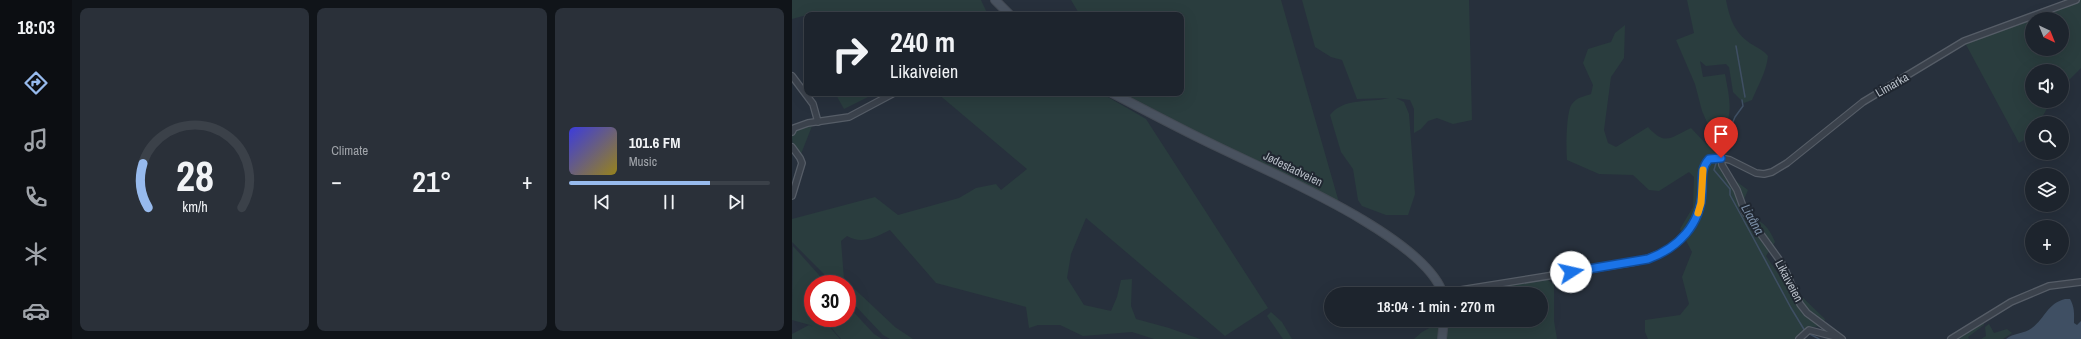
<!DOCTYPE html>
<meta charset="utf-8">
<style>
body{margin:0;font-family:"Archivo Narrow",sans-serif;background:#2a3039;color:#f1f3f6;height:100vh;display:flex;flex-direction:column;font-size:15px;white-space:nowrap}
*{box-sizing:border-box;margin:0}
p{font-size:13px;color:#a0a4aa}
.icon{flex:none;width:22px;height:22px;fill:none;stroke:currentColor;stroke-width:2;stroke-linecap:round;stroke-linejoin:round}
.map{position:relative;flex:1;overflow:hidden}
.details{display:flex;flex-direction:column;gap:8px;padding:8px;background:#101419;width:720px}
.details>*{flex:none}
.guide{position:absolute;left:12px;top:12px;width:380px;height:84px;border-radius:8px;box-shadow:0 4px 16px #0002,0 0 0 1px #3b4149;background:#1d242d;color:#f1f3f6;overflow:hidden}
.needle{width:26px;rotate:137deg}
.fabs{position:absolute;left:1233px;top:12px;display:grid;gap:8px}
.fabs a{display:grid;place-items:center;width:44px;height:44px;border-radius:50%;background:#1d242d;box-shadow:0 4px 16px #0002,0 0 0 1px #3b4149;font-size:20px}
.speed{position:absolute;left:12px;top:275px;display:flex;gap:8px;font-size:20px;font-weight:700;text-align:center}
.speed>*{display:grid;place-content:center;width:52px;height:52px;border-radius:50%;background:#1d242d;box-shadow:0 4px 16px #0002,0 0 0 1px #3b4149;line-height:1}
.speed .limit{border:6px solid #d22;background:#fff;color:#111}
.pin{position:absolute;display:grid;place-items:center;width:34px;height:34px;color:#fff;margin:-41px -17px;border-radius:50% 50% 50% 0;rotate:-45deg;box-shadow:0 0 4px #0007}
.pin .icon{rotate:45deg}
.me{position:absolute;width:44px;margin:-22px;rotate:80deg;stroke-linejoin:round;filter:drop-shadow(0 0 3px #0008)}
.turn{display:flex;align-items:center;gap:14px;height:84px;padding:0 20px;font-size:18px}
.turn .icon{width:52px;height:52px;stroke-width:2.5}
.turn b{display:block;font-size:28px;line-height:34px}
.big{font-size:30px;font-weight:600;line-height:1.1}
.details .card{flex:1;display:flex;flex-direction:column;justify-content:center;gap:6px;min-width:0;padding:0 14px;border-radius:8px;background:#2a3039}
.details .dial{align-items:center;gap:0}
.dial svg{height:104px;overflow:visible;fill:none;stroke:#3b4149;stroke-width:7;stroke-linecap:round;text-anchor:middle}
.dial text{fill:#f1f3f6;stroke:none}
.song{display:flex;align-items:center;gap:12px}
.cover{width:48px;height:48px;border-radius:6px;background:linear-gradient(135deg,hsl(240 70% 55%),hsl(50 70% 35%))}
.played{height:4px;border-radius:2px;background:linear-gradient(90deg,#97baed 70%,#3b4149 70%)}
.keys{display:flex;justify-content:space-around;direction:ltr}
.heat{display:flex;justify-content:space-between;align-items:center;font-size:22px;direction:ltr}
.details .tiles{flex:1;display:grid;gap:8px;grid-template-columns:repeat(3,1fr)}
.trip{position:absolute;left:532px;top:287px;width:224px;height:40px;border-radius:20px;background:#1d242d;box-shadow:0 4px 16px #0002,0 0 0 1px #3b4149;font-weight:600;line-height:40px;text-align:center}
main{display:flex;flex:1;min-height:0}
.tabs{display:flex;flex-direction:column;width:72px;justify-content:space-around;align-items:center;background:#0c0e12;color:#a0a4aa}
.tabs .icon{width:28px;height:28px}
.tabs .current{color:#97baed}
.tabs b{font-size:18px;color:#f1f3f6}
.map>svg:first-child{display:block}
.green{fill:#2a3d3e;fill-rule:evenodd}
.water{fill:#3f4f63}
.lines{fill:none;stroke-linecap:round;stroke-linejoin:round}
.stream{stroke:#3f4f63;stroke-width:1.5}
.minor-casing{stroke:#565d67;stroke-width:8}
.secondary-casing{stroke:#444b55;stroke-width:10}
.minor{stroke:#3b424c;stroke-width:5.5}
.secondary{stroke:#49525f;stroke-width:8}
.route-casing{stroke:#114b97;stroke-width:10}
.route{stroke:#1a73e8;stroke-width:7}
.slow{stroke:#f59e0b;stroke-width:7}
.labels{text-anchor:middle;stroke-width:4;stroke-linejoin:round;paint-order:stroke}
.street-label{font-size:12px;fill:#b7bec7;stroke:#202731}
.water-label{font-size:13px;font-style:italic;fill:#7b8fa7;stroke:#202731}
</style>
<main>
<nav class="tabs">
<b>18:03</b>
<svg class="icon current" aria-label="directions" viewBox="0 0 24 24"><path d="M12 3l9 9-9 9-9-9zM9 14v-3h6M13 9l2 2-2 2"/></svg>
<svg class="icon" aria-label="music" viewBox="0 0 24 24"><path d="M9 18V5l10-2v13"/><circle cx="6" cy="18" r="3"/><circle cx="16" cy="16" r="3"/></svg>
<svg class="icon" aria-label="phone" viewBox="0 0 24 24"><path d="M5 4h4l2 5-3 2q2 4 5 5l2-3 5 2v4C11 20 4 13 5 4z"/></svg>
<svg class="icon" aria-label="climate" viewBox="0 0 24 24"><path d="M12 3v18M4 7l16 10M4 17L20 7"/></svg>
<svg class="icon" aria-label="car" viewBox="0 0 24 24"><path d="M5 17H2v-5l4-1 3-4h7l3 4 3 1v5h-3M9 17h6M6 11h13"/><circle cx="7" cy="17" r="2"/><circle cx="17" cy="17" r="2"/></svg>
</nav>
<section class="details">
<div class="tiles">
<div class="card dial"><svg viewBox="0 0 100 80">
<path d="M14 69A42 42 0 1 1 86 69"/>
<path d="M14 69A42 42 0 0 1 10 35" stroke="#97baed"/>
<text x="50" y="56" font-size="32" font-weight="700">28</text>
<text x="50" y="72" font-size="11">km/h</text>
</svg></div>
<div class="card"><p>Climate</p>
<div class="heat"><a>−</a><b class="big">21°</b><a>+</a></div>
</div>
<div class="card">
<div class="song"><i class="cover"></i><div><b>101.6 FM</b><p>Music</p></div></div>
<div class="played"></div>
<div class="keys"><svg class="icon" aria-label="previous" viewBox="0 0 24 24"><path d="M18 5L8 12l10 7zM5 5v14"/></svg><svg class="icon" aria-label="pause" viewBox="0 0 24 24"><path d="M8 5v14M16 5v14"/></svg><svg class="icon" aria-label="next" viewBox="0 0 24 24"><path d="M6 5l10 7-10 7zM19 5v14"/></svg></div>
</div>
</div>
</section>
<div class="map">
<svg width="1289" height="339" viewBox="0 0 1289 339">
<rect width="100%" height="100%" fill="#27303c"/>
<g class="green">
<polygon points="0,0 189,0 196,15 51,15 47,13 15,15 0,19"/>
<polygon points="279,0 489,0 548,206 338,97 336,93 389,93 389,15 288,15"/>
<path d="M510,0H677L680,120L661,124L645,118L636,121L629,129L622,133V109L618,100L604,98L612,102L617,114L623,194L616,215H594L570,206L566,200L561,169L549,152L538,115C552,97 578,103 597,98L565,99L550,60L539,57L523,47Z"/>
<path d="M895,0H934C938,20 943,34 961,45C966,48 972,51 976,56C974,73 966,85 960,100L952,103L941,92L937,67L934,64L914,66L908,61L911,77L933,74C937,97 945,123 922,138L910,111L903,84L884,40L902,33Z"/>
<path d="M1284,0H1289V68L1270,87V71H1240V101H1259L1247,123H1240V135L1227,143L1172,41ZM1240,19H1270V49H1240Z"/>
<path d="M833,25L832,58L819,77L812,130L816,143L824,147L856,127C873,146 878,138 899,128L915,145L929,147L936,154L923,156C931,172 942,180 956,190L947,211L953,217C969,218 977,227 983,242L974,256L998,291L1007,294L1033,319L1031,326L1019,327L1003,339H856L853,332V320L888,315L897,304L890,277L900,252L888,229L901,207L902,177L897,172L867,191L857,190L841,175L807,174L775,160C774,150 774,111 780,104C785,97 791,97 799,94L801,85L791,63L796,49L819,42L823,33Z"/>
<polygon points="43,93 84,93 52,109"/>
<path d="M145,93H309L354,119L476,308L433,336L294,218L279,254L275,278L292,305L319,311L325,297L329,280L340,279L339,306L344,319L377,328L408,339H362L340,332L291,336L268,325H246L237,328L234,307L144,283L98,230C84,237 70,245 55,236L49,241L52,279L103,327L121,339H98L91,335L55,297V284H42L0,242V219L83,197L106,215L167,198L184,188L204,184L209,190L235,169Z"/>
<polygon points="20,126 9,154 1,146 0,137 7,128"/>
<polygon points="1,246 35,284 21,284 21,318 30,318 48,339 0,339 0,334 17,325 21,327 18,325 0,320"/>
<polygon points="755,279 762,285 762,321 765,339 622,339 630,332 652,320 749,320 749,294 677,294 696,289"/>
<polygon points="55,305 82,334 90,339 49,339 31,318 55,318"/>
<polygon points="479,312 490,322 500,339 491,339 475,316"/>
<polygon points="1191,320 1192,325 1176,337 1177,339 1164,339"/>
<polygon points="1197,324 1202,333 1215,329 1220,333 1211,339 1189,339 1194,336 1193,327"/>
</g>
<path class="water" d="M1273,299H1278C1283,308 1282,314 1282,323L1285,325L1289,321V339H1214C1221,333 1232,334 1240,328C1254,317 1255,304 1273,299Z"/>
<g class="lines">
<g class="stream">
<polyline points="944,46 953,97"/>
<polyline points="926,157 943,117 951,106 950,100"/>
<polyline points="925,160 922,170 938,189 938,195 950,217 999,308 1013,331"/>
<polyline points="1016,333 1027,339"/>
</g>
<g class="minor-casing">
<g id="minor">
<polyline points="0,76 21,104 26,122"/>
<polyline points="0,132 2,128 16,123 57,117 102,93"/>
<polyline points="0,147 8,158 10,163 0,196"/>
<polyline points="929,158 938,160 964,173 972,174 980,172 995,163 1071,102 1172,41 1284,0"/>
<path d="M650,293L843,262C880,253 908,232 910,191C911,179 908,169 917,159L929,158L930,165L945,190L953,212L991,265L1008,304L1015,313L1050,339"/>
<polyline points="1007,339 1017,330 1044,337"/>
<polyline points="1159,339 1219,302 1257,286 1289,282"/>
</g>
</g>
<g class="secondary-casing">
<g id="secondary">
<polyline points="203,0 218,15"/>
<path d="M320,93C355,111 390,130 426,147C479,173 633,237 651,294"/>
<polyline points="650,339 652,320"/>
</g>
</g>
<use href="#minor" class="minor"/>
<use href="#secondary" class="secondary"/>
</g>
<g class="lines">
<g class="route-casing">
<path id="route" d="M779,272L856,259C886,248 909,225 910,191C911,179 908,169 917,159L929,158"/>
</g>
<use href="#route" class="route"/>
<polyline class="slow" points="906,213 909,203 911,170"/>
</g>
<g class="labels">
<g class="street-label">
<text transform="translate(1100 85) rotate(-30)" y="4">Limarka</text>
<text transform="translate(501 169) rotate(26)" y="4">Jødestadveien</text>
<text transform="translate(997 281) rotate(62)" y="4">Likaiveien</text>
</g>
<g class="water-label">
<text transform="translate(961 219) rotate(61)" y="5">Liaåna</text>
</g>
</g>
</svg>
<div class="fabs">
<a><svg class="needle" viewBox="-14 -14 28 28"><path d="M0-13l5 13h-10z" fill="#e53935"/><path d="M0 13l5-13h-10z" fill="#a0a4aa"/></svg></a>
<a><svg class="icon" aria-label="sound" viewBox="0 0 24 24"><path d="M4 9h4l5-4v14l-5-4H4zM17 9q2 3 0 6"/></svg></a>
<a><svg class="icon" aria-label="search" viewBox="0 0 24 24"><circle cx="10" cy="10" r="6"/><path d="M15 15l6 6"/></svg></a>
<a><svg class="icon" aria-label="layers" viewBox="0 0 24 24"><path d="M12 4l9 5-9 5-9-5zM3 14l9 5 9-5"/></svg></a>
<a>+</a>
</div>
<div class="speed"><div class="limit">30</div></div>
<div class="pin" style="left:929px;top:158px;background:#d93025"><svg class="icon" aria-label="arrive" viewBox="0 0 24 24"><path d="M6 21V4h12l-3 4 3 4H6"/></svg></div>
<svg class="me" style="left:779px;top:272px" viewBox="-20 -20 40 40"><circle r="19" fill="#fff"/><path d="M0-13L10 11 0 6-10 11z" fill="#1a73e8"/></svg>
<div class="trip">18:04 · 1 min · 270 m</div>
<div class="guide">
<div class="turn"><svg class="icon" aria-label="right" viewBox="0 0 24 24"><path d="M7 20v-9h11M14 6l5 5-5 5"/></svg><div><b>240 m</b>Likaiveien</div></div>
</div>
</div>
</main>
